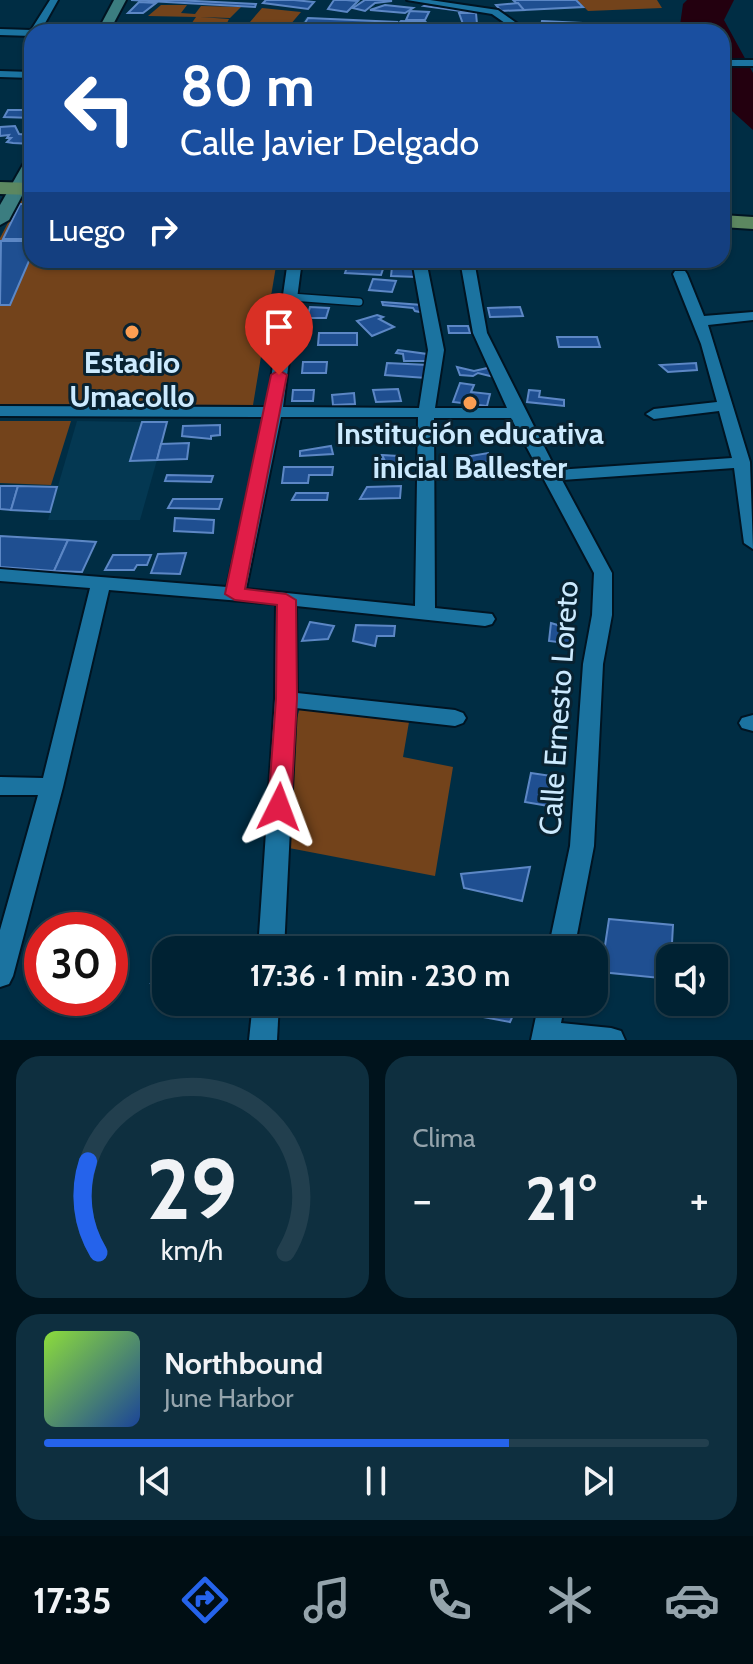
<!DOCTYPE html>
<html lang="es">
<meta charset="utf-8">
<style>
body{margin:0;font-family:Cabin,sans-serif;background:#0e2f3f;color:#f1f3f6;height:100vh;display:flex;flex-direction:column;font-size:30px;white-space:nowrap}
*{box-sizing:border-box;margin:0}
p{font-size:26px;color:#95a4ac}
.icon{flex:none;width:44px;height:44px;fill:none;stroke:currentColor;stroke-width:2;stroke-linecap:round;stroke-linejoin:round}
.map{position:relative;height:1040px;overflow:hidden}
.details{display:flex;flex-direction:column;gap:16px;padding:16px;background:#00131c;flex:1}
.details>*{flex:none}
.banner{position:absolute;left:24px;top:24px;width:706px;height:244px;border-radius:24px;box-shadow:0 2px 6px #0004,0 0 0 2px #223f4e;background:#1a4fa0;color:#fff;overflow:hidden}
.controls{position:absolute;left:656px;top:944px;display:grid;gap:16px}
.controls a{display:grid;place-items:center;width:72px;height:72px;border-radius:16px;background:#023;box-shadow:0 2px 6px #0004,0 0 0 2px #223f4e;font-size:40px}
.speed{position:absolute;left:24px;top:912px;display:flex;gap:16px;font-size:40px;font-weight:700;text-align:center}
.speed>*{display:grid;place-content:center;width:104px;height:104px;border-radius:50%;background:#023;box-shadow:0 2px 6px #0004,0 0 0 2px #223f4e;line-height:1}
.speed .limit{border:12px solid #d22;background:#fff;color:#111}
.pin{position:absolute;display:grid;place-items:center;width:68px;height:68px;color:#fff;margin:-82px -34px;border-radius:50% 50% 50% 0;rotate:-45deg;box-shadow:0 0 8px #0007}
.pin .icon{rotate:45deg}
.me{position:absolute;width:88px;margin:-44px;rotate:3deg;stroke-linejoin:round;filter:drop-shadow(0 0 6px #0008)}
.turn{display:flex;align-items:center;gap:28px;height:168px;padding:0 24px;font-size:36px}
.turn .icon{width:104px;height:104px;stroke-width:2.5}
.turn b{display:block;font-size:56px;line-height:68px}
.then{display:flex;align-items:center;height:76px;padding:0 24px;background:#0003;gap:16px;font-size:30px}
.big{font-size:60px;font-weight:700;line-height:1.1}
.details .widget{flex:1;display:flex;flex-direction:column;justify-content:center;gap:12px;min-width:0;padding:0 28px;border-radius:24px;background:#0e2f3f}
.details .dial{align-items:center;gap:0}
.dial svg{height:208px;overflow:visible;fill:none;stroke:#223f4e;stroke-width:7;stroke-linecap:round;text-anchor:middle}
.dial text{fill:#f1f3f6;stroke:none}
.song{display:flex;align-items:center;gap:24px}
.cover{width:96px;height:96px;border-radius:12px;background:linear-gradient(135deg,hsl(90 70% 55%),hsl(220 70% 35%))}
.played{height:8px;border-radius:4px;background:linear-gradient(90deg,#2563eb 70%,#223f4e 70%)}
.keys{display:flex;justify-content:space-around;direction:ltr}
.heat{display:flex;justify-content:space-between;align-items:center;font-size:44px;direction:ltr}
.details .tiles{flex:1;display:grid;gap:16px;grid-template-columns:1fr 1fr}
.widget:last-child{grid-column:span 2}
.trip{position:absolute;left:152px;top:936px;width:456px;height:80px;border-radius:24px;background:#023;box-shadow:0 2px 6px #0004,0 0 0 2px #223f4e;font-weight:700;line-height:80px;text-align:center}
.tab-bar{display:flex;height:128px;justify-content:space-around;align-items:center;background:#000e14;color:#95a4ac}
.tab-bar .icon{width:56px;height:56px}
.tab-bar .current{color:#2563eb}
.tab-bar b{font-size:36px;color:#f1f3f6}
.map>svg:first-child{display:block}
.built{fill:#043852}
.green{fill:#73431b}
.water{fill:#23000f}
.building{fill:#1f4f91;stroke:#5c87c5;stroke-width:2}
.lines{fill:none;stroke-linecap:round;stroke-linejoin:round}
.lane-casing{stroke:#001422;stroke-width:10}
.street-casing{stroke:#001422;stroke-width:4}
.secondary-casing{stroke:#001422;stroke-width:4}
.primary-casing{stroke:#001422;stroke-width:4}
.lane{stroke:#1b73a0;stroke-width:7}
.street{fill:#1b73a0;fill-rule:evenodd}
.secondary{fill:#3b7d80;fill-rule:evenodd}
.primary{fill:#5c8760;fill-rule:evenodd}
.route{fill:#e11d48;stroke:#92132f;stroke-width:2}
.poi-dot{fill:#fc9e52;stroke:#082231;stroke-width:3}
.labels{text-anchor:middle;stroke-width:6;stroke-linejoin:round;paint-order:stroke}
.poi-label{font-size:30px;font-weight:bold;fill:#cceafe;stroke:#082231}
.street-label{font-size:30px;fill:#cceafe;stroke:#082231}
</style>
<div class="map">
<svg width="753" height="1040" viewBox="0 0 753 1040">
<rect width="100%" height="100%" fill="#002d44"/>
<g class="built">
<polygon points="306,17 477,26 487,32 296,32"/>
<polygon points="77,421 142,422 131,460 157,460 140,520 48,520"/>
</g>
<g class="green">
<polygon points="577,0 657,0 662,8 588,11"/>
<polygon points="161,5 187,5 181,13 195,14 201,6 241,7 230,18 200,17 229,19 224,29 189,27 196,17 148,16"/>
<polygon points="262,8 301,12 284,32 242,32 261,32 244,29"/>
<polygon points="22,196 32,197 32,260 277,260 253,405 0,404 0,238"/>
<polygon points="0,421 71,421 51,485 0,483"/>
<polygon points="300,708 409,722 403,757 453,767 435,876 289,848 295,724"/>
</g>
<polygon class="water" points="687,0 734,0 724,20 753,73 753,130 722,102 722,32 679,32 683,4"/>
<g class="building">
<polygon points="131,0 175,0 256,4 255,7"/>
<polygon points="266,0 294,0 314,2 308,9 263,3"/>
<polygon points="334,0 346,0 358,1 347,12 328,9"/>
<polygon points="365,0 386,0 392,1 375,3 365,11 353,8"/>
<polygon points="513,0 576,0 583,7 524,10"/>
<polygon points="139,2 156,3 143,13 128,13"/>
<polygon points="518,3 524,10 501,11 496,5"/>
<polygon points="428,4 476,11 476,13 424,6"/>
<polygon points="385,5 413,8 405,13 370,10"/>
<polygon points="410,11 429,12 425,20 406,20"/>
<polygon points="459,13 476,13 477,24 463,24"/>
<polygon points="308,18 397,22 395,27 401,21 425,22 421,27 402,26 400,32 396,32 398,28 320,24 315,32 299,32"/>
<polygon points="542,21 582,23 582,26 551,25 546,32 540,31"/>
<polygon points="126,23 175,26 240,29 239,32 162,32 164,29 143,29 141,32 119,31"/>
<polygon points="433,25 471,27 472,32 402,32 404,27"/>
<polygon points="8,110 32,110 32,118 4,117"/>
<polygon points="15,126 19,134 32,135 32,144 13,143 7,142 11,138 7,138 9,135 0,136 0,127"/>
<polygon points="20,204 32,204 32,239 3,239"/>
<polygon points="1,241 32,241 32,254 10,305 0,305"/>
<polygon points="437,260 463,260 464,268 437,268"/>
<polygon points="348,264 384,266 381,275 345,273"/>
<polygon points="392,267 418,267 417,277 391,276"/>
<polygon points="373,279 396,281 392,292 369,290"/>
<polygon points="382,302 422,305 420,312 415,311 413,308 383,305"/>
<polygon points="310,307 329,308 326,318 307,318"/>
<polygon points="520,307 523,316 490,317 488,308"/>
<polygon points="377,315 383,317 379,319 394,327 372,336 357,321"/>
<polygon points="448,326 468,326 470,333 449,333"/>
<polygon points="319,333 357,333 357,345 318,345"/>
<polygon points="557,337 597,337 600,347 559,347"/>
<polygon points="398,350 427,354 428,361 404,361 403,354 396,353"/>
<polygon points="303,362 327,362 326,373 302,373"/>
<polygon points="387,363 428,365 426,378 385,375"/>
<polygon points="696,363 697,370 668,372 660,365"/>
<polygon points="457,367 474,371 492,367 498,378 478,373 473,376 460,375"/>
<polygon points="460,383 474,385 471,392 490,394 487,406 453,402"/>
<polygon points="398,389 401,401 376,402 373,390"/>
<polygon points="293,390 314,390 313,401 292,401"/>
<polygon points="529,390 540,391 539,397 564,400 564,406 527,402"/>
<polygon points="354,393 355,404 333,405 332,395"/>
<polygon points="142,422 167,422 157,460 130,461"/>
<polygon points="220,425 220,435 211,436 211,439 182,436 183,426"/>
<polygon points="189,443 187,459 157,460 161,444"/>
<polygon points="331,446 333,454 300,456 300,451"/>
<polygon points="488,453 492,461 469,464 465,457"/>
<polygon points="382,455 398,456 397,463 376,464 375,459 384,459"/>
<polygon points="284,467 333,467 332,475 309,475 308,483 282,483"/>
<polygon points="167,475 213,476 211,482 165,481"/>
<polygon points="0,486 18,486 11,510 0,509"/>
<polygon points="18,486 57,487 50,512 11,510"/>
<polygon points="401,486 400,498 360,499 367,487"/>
<polygon points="296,493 328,493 327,500 292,500"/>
<polygon points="173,499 222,499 219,509 168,508"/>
<polygon points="175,518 214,520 213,533 174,531"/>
<polygon points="0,536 68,540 54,571 0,567"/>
<polygon points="68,540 96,542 82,572 54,571"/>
<polygon points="186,553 180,574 151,573 158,554"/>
<polygon points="113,555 151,555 147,565 137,565 134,570 105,570"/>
<polygon points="310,622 334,626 328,639 302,641"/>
<polygon points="551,623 574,630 573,644 549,641"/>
<polygon points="356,625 395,626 394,636 377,636 375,646 353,641"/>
<polygon points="531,773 565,778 560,808 525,802"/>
<polygon points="530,867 522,901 464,888 461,874"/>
<polygon points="609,919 673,925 670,979 601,972"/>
<polygon points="158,968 166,968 166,982 151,983"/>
<polygon points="458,1002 519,1002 510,1022 456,1012"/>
</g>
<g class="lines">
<g class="lane-casing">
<polyline id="lane" points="291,297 359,302"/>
</g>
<g class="street-casing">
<g id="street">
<polygon points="50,0 58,0 40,32 32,32 32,36 0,35 0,29 31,30"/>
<polygon points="407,0 430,0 498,10 529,32 518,32 492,14"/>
<rect x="722" y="60" width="31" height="6"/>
<polygon points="0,71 32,72 32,78 0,77"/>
<path d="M288,260H302L283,407L419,408L428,350L412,260H426L444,350L435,408H507L473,333L460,260H474L487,333L556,470L732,458L719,411L654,419L646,414L654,409L717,402L701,344L673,274L675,271H685L687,274L704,316L753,312V320L708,325L750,462L753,549L744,543L734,468L562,480L612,573V615L603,664L594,846L574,950H548L570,846L583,664L592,615L594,573L511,418H434L435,608L492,614L495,619L492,624L485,626L296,606L297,693L455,710L463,713L466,718L463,723L455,726L296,708L284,950H258L275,699L276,604L109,590L63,787L13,976L9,984L0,987V930L38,795H0V777L43,778L90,588L0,581V569L227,587L265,417L0,416V406L267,407ZM281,417H418L415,606L246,589Z"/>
<polygon points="753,715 753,731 742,728 739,723 742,718"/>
<polygon points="253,1002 279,1002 277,1040 249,1040"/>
<polygon points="539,1002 565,1002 561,1023 611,1028 621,1031 625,1040 531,1040"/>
</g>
</g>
<g class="secondary-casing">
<g id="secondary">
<polygon points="114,0 126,0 109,32 97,32"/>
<polygon points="32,158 32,177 9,220 0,225 0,205 24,163"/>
</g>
</g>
<g class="primary-casing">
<g id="primary">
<polygon points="0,182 32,183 32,195 0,194"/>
<polygon points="722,215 753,217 753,229 722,227"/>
</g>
</g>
<use href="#lane" class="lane"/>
<use href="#street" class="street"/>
<use href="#secondary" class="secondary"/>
<use href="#primary" class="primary"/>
</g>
<polygon class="route" points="279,370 287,375 245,589 286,594 296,600 297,699 291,807 288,814 279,816 271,814 268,807 276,699 277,605 235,600 225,594 271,375"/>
<g class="poi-dot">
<circle cx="132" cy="332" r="8"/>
<circle cx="470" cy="403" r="8"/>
</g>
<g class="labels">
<g class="poi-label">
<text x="132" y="373">Estadio<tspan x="132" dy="34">Umacollo</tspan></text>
<text x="470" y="444">Institución educativa<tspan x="470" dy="34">inicial Ballester</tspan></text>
</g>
<g class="street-label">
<text transform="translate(559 708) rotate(-86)" y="10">Calle Ernesto Loreto</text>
</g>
</g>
</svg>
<div class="controls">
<a><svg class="icon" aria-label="sound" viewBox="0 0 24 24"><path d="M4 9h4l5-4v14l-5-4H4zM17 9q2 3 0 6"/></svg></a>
</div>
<div class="speed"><div class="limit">30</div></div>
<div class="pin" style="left:279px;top:375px;background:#d93025"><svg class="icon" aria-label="arrive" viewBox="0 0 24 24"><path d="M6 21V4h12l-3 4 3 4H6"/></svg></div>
<svg class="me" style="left:279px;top:807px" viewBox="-20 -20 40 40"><path d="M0-17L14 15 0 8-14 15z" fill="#e11d48" stroke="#fff" stroke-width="4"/></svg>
<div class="trip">17:36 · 1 min · 230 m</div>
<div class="banner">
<div class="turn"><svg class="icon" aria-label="left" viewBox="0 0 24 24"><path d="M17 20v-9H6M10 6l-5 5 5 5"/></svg><div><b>80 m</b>Calle Javier Delgado</div></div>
<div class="then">Luego<svg class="icon" aria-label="right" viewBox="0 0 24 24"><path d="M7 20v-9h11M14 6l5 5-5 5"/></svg></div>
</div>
</div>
<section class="details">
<div class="tiles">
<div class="widget dial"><svg viewBox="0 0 100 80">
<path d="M14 69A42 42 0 1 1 86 69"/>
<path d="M14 69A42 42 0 0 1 10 34" stroke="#2563eb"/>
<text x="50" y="56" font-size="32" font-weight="700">29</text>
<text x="50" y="72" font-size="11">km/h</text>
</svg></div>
<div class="widget"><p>Clima</p>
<div class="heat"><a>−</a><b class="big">21°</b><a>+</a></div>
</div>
<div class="widget">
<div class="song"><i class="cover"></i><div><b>Northbound</b><p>June Harbor</p></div></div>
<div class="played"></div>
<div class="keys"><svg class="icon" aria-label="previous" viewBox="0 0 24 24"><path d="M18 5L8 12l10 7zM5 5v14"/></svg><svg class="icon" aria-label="pause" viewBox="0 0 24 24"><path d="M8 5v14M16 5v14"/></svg><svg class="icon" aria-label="next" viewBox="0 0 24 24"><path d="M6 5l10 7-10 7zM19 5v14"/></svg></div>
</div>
</div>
</section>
<nav class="tab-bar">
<b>17:35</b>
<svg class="icon current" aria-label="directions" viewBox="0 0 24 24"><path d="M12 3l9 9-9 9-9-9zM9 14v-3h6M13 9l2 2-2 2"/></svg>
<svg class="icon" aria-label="music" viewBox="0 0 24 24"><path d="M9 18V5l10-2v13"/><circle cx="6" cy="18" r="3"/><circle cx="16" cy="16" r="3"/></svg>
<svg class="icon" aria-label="phone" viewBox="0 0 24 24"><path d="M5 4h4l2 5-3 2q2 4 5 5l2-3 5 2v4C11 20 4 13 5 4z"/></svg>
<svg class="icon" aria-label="climate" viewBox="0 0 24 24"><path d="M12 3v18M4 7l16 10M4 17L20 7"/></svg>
<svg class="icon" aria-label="car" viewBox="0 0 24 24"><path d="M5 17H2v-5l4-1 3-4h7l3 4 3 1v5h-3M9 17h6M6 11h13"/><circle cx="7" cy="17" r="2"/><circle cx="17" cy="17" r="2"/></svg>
</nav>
